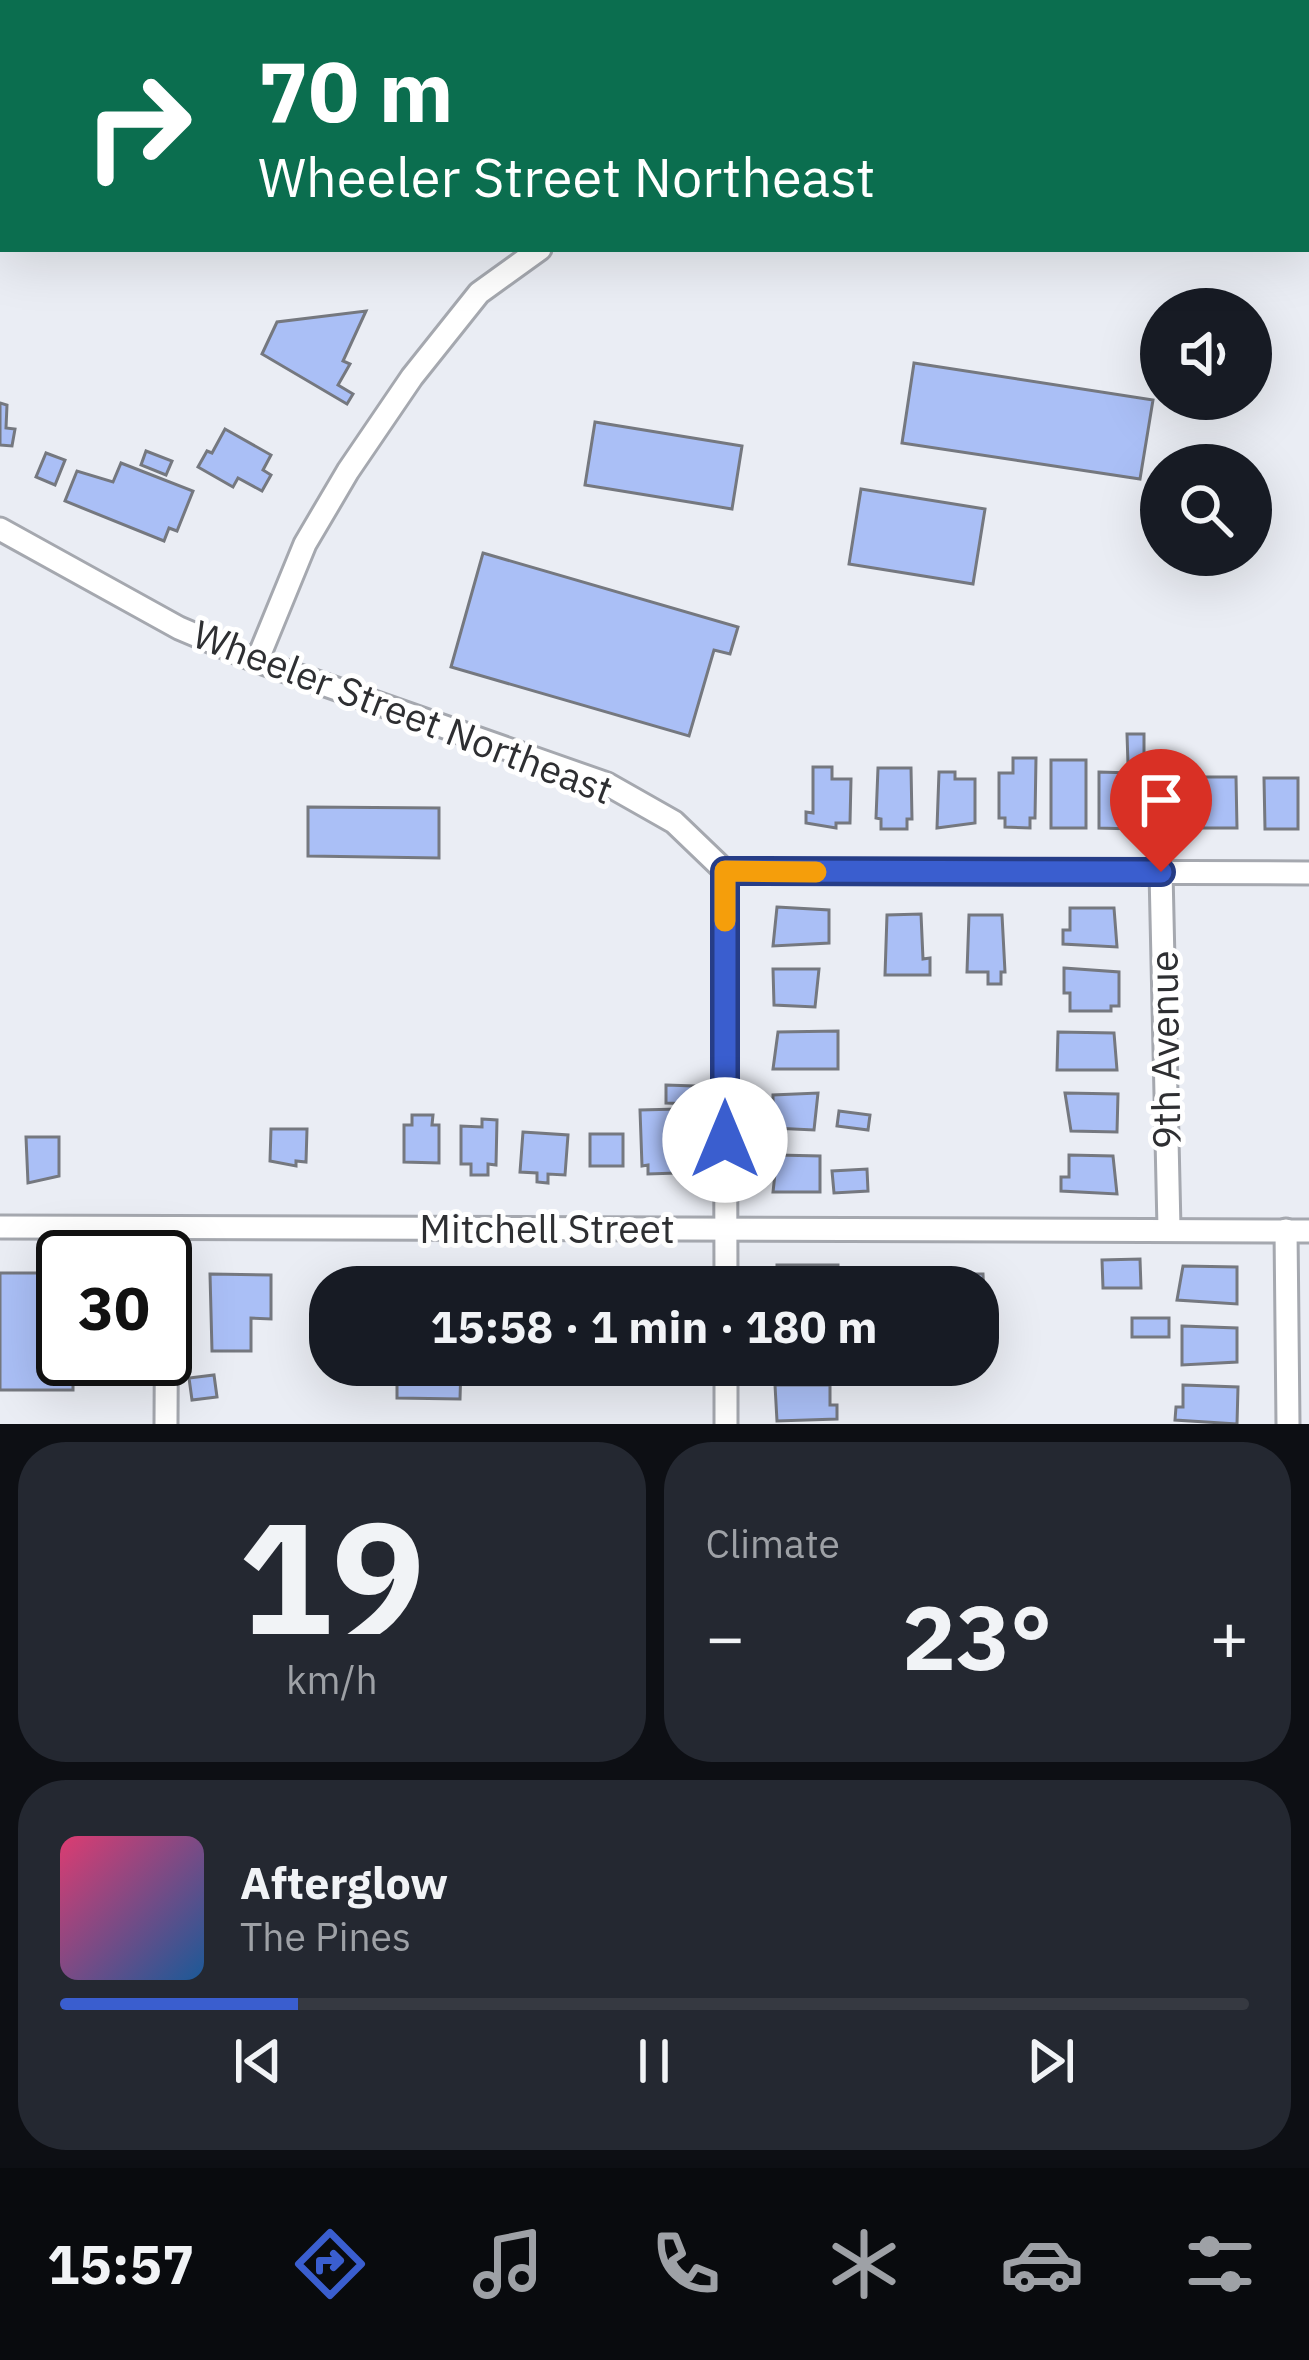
<!DOCTYPE html>
<meta charset="utf-8">
<style>
body{margin:0;font-family:"IBM Plex Sans",sans-serif;background:#242831;color:#f1f3f6;height:100vh;display:flex;flex-direction:column;font-size:45px;white-space:nowrap}
*{box-sizing:border-box;margin:0}
p{font-size:39px;color:#9ea1a6}
.icon{flex:none;width:66px;height:66px;fill:none;stroke:currentColor;stroke-width:2;stroke-linecap:round;stroke-linejoin:round}
.map{position:relative;height:1424px;overflow:hidden}
.drawer{display:flex;flex-direction:column;gap:18px;padding:18px;background:#0d0f14;flex:1}
.drawer>*{flex:none}
.hud{position:absolute;left:0px;top:0px;width:1311px;height:252px;box-shadow:0 12px 48px #0002;background:#0b6e4f;color:#fff;overflow:hidden}
.buttons{position:absolute;left:1140px;top:288px;display:grid;gap:24px}
.buttons a{display:grid;place-items:center;width:132px;height:132px;border-radius:50%;background:#171b24;box-shadow:0 12px 48px #0002;font-size:60px}
.speed{position:absolute;left:36px;top:1230px;display:flex;gap:24px;font-size:60px;font-weight:700;text-align:center}
.speed>*{display:grid;place-content:center;width:156px;height:156px;border-radius:50%;background:#171b24;box-shadow:0 12px 48px #0002;line-height:1}
.speed .limit{border:6px solid #111;border-radius:18px;background:#fff;color:#111}
.pin{position:absolute;display:grid;place-items:center;width:102px;height:102px;color:#fff;margin:-123px -51px;border-radius:50% 50% 50% 0;rotate:-45deg;box-shadow:0 0 12px #0007}
.pin .icon{rotate:45deg}
.me{position:absolute;width:132px;margin:-66px;rotate:0deg;stroke-linejoin:round;filter:drop-shadow(0 0 9px #0008)}
.turn{display:flex;align-items:center;gap:42px;height:252px;padding:0 60px;font-size:54px}
.turn .icon{width:156px;height:156px;stroke-width:2.5}
.turn b{display:block;font-size:84px;line-height:102px}
.big{font-size:90px;font-weight:700;line-height:1.1}
.drawer .tile{flex:1;display:flex;flex-direction:column;justify-content:center;gap:18px;min-width:0;padding:0 42px;border-radius:48px;background:#242831}
.drawer .dial{align-items:center;gap:0}
.dial b{font-size:156px;line-height:1}
.song{display:flex;align-items:center;gap:36px}
.cover{width:144px;height:144px;border-radius:18px;background:linear-gradient(135deg,hsl(340 70% 55%),hsl(210 70% 35%))}
.played{height:12px;border-radius:6px;background:linear-gradient(90deg,#3a5ecf 20%,#363941 20%)}
.keys{display:flex;justify-content:space-around;direction:ltr}
.heat{display:flex;justify-content:space-between;align-items:center;font-size:66px;direction:ltr}
.drawer .tiles{flex:1;display:grid;gap:18px;grid-template-columns:1fr 1fr}
.tile:last-child{grid-column:span 2}
.trip{position:absolute;left:309px;top:1266px;width:690px;height:120px;border-radius:48px;background:#171b24;box-shadow:0 12px 48px #0002;font-weight:700;line-height:120px;text-align:center}
.dock{display:flex;height:192px;justify-content:space-around;align-items:center;background:#090b0e;color:#9ea1a6}
.dock .icon{width:84px;height:84px}
.dock .active{color:#3a5ecf}
.dock b{font-size:54px;color:#f1f3f6}
.map>svg:first-child{display:block}
.building{fill:#aabff6;stroke:#75787f;stroke-width:3}
.lines{fill:none;stroke-linecap:round;stroke-linejoin:round}
.street-casing{stroke:#a5a8af;stroke-width:27}
.highway-casing{stroke:#b27187;stroke-width:45}
.street{stroke:#fff;stroke-width:21}
.highway{stroke:#f995b5;stroke-width:39}
.route-casing{stroke:#263d87;stroke-width:30}
.route{stroke:#3a5ecf;stroke-width:21}
.slow{stroke:#f59e0b;stroke-width:21}
.labels{text-anchor:middle;stroke-width:10;stroke-linejoin:round;paint-order:stroke}
.street-label{font-size:39px;fill:#2e2f32;stroke:#fff}
</style>
<div class="map">
<svg width="1309" height="1424" viewBox="0 0 1309 1424">
<rect width="100%" height="100%" fill="#eaedf4"/>
<g class="building">
<polygon points="366,311 343,361 350,364 338,385 353,394 347,404 262,354 277,322"/>
<polygon points="914,363 1153,400 1140,479 902,443"/>
<polygon points="0,403 7,405 6,428 15,429 12,446 0,445"/>
<polygon points="595,422 742,446 732,509 585,485"/>
<polygon points="225,429 271,455 263,470 271,475 262,491 238,478 233,487 198,467 207,451 212,453"/>
<polygon points="146,451 172,461 166,475 141,465"/>
<polygon points="46,453 65,460 55,485 36,477"/>
<polygon points="121,463 193,491 177,531 169,528 164,541 65,501 77,471 113,482"/>
<polygon points="861,489 985,509 973,584 849,564"/>
<polygon points="483,553 738,627 730,654 714,650 689,736 451,667"/>
<polygon points="1127,734 1144,734 1144,764 1128,764"/>
<polygon points="1013,758 1036,758 1035,818 1030,818 1030,828 1005,827 1005,818 999,818 999,773 1013,773"/>
<rect x="1051" y="760" width="35" height="68"/>
<polygon points="1149,765 1185,765 1186,819 1179,819 1179,829 1155,829 1155,819 1149,819"/>
<polygon points="813,767 832,767 832,779 851,779 850,823 836,823 836,828 806,823 806,812 813,813"/>
<polygon points="878,768 911,768 912,819 907,819 907,829 881,829 881,819 876,818"/>
<polygon points="939,772 955,772 955,779 975,779 975,823 937,828"/>
<polygon points="1099,772 1131,773 1133,829 1099,828"/>
<polygon points="1204,777 1236,777 1237,828 1203,828"/>
<polygon points="1264,778 1298,778 1298,829 1265,829"/>
<polygon points="308,807 439,808 439,858 308,856"/>
<polygon points="777,907 829,910 829,943 773,946"/>
<polygon points="1070,908 1114,908 1117,947 1063,944 1063,930 1070,930"/>
<polygon points="921,914 923,959 930,958 930,975 885,975 887,915"/>
<polygon points="969,915 1002,915 1005,972 1001,972 1001,984 988,984 988,972 967,972"/>
<polygon points="1064,968 1119,972 1119,1006 1111,1006 1111,1011 1070,1011 1070,993 1064,993"/>
<polygon points="773,969 819,969 815,1007 774,1005"/>
<polygon points="838,1031 838,1069 773,1069 778,1032"/>
<polygon points="1058,1032 1114,1033 1117,1070 1057,1070"/>
<polygon points="666,1085 694,1086 694,1104 666,1103"/>
<polygon points="818,1093 814,1130 773,1128 773,1095"/>
<polygon points="1065,1093 1118,1094 1117,1132 1071,1131"/>
<polygon points="678,1109 677,1173 648,1174 648,1165 642,1166 640,1110"/>
<polygon points="839,1111 870,1115 868,1130 837,1126"/>
<polygon points="412,1115 433,1115 432,1125 439,1125 439,1163 404,1162 404,1125 412,1125"/>
<polygon points="482,1119 497,1120 496,1165 488,1164 488,1175 471,1175 471,1164 461,1164 461,1126 482,1127"/>
<polygon points="271,1129 307,1129 306,1162 296,1161 296,1166 270,1161"/>
<polygon points="523,1132 568,1135 565,1175 548,1174 548,1183 537,1182 537,1173 520,1172"/>
<rect x="590" y="1134" width="33" height="32"/>
<polygon points="26,1137 59,1137 59,1176 28,1183"/>
<polygon points="777,1155 820,1156 820,1192 773,1192"/>
<polygon points="1069,1155 1113,1156 1117,1194 1061,1191 1061,1177 1069,1177"/>
<polygon points="867,1169 868,1191 834,1193 832,1171"/>
<polygon points="1140,1259 1141,1288 1103,1288 1102,1260"/>
<polygon points="777,1265 838,1265 838,1286 777,1287"/>
<polygon points="1183,1266 1237,1267 1237,1304 1177,1300"/>
<polygon points="0,1273 63,1273 63,1359 73,1359 73,1390 0,1390"/>
<polygon points="210,1274 271,1275 271,1319 251,1318 251,1351 212,1351"/>
<polygon points="949,1274 983,1274 985,1321 978,1321 978,1287 947,1287"/>
<rect x="1132" y="1318" width="37" height="19"/>
<polygon points="1182,1326 1237,1328 1237,1362 1182,1365"/>
<polygon points="397,1365 461,1365 460,1399 397,1398"/>
<polygon points="214,1375 217,1397 192,1400 189,1378"/>
<polygon points="775,1385 830,1385 830,1405 837,1405 837,1419 777,1421"/>
<polygon points="1183,1385 1238,1387 1237,1424 1175,1420 1176,1407 1183,1407"/>
</g>
<g class="lines">
<g class="street-casing">
<g id="street">
<polyline points="879,3 884,0"/>
<polyline points="0,529 179,628 257,661 607,784 674,822 725,871 1309,873"/>
<polyline points="257,661 305,544 348,471 412,377 479,293 540,249"/>
<polyline points="725,871 726,1287"/>
<polyline points="1161,872 1169,1228"/>
<polyline points="0,1227 1309,1231"/>
<polyline points="1286,1230 1288,1424"/>
<polyline points="726,1365 726,1424"/>
<polyline points="166,1424 167,1228"/>
</g>
</g>
<g class="highway-casing">
<g id="highway">
<polyline points="1308,72 1309,72"/>
<polyline points="0,96 3,96"/>
<polyline points="1308,154 1309,154"/>
<polyline points="0,170 3,170"/>
</g>
</g>
<use href="#street" class="street"/>
<use href="#highway" class="highway"/>
</g>
<g class="lines">
<g class="route-casing">
<polyline id="route" points="725,1140 725,871 1161,872"/>
</g>
<use href="#route" class="route"/>
<polyline class="slow" points="725,921 725,871 816,872"/>
</g>
<g class="labels">
<g class="street-label">
<text transform="translate(403 712) rotate(21)" y="14">Wheeler Street Northeast</text>
<text transform="translate(1165 1050) rotate(-91)" y="14">9th Avenue</text>
<text x="547" y="1243">Mitchell Street</text>
</g>
</g>
</svg>
<div class="buttons">
<a><svg class="icon" aria-label="sound" viewBox="0 0 24 24"><path d="M4 9h4l5-4v14l-5-4H4zM17 9q2 3 0 6"/></svg></a>
<a><svg class="icon" aria-label="search" viewBox="0 0 24 24"><circle cx="10" cy="10" r="6"/><path d="M15 15l6 6"/></svg></a>
</div>
<div class="speed"><div class="limit">30</div></div>
<div class="pin" style="left:1161px;top:872px;background:#d93025"><svg class="icon" aria-label="arrive" viewBox="0 0 24 24"><path d="M6 21V4h12l-3 4 3 4H6"/></svg></div>
<svg class="me" style="left:725px;top:1140px" viewBox="-20 -20 40 40"><circle r="19" fill="#fff"/><path d="M0-13L10 11 0 6-10 11z" fill="#3a5ecf"/></svg>
<div class="trip">15:58 · 1 min · 180 m</div>
<div class="hud">
<div class="turn"><svg class="icon" aria-label="right" viewBox="0 0 24 24"><path d="M7 20v-9h11M14 6l5 5-5 5"/></svg><div><b>70 m</b>Wheeler Street Northeast</div></div>
</div>
</div>
<section class="drawer">
<div class="tiles">
<div class="tile dial"><b>19</b><p>km/h</p></div>
<div class="tile"><p>Climate</p>
<div class="heat"><a>−</a><b class="big">23°</b><a>+</a></div>
</div>
<div class="tile">
<div class="song"><i class="cover"></i><div><b>Afterglow</b><p>The Pines</p></div></div>
<div class="played"></div>
<div class="keys"><svg class="icon" aria-label="previous" viewBox="0 0 24 24"><path d="M18 5L8 12l10 7zM5 5v14"/></svg><svg class="icon" aria-label="pause" viewBox="0 0 24 24"><path d="M8 5v14M16 5v14"/></svg><svg class="icon" aria-label="next" viewBox="0 0 24 24"><path d="M6 5l10 7-10 7zM19 5v14"/></svg></div>
</div>
</div>
</section>
<nav class="dock">
<b>15:57</b>
<svg class="icon active" aria-label="directions" viewBox="0 0 24 24"><path d="M12 3l9 9-9 9-9-9zM9 14v-3h6M13 9l2 2-2 2"/></svg>
<svg class="icon" aria-label="music" viewBox="0 0 24 24"><path d="M9 18V5l10-2v13"/><circle cx="6" cy="18" r="3"/><circle cx="16" cy="16" r="3"/></svg>
<svg class="icon" aria-label="phone" viewBox="0 0 24 24"><path d="M5 4h4l2 5-3 2q2 4 5 5l2-3 5 2v4C11 20 4 13 5 4z"/></svg>
<svg class="icon" aria-label="climate" viewBox="0 0 24 24"><path d="M12 3v18M4 7l16 10M4 17L20 7"/></svg>
<svg class="icon" aria-label="car" viewBox="0 0 24 24"><path d="M5 17H2v-5l4-1 3-4h7l3 4 3 1v5h-3M9 17h6M6 11h13"/><circle cx="7" cy="17" r="2"/><circle cx="17" cy="17" r="2"/></svg>
<svg class="icon" aria-label="filters" viewBox="0 0 24 24"><path d="M4 7h16M4 17h16"/><circle cx="9" cy="7" r="2"/><circle cx="15" cy="17" r="2"/></svg>
</nav>
